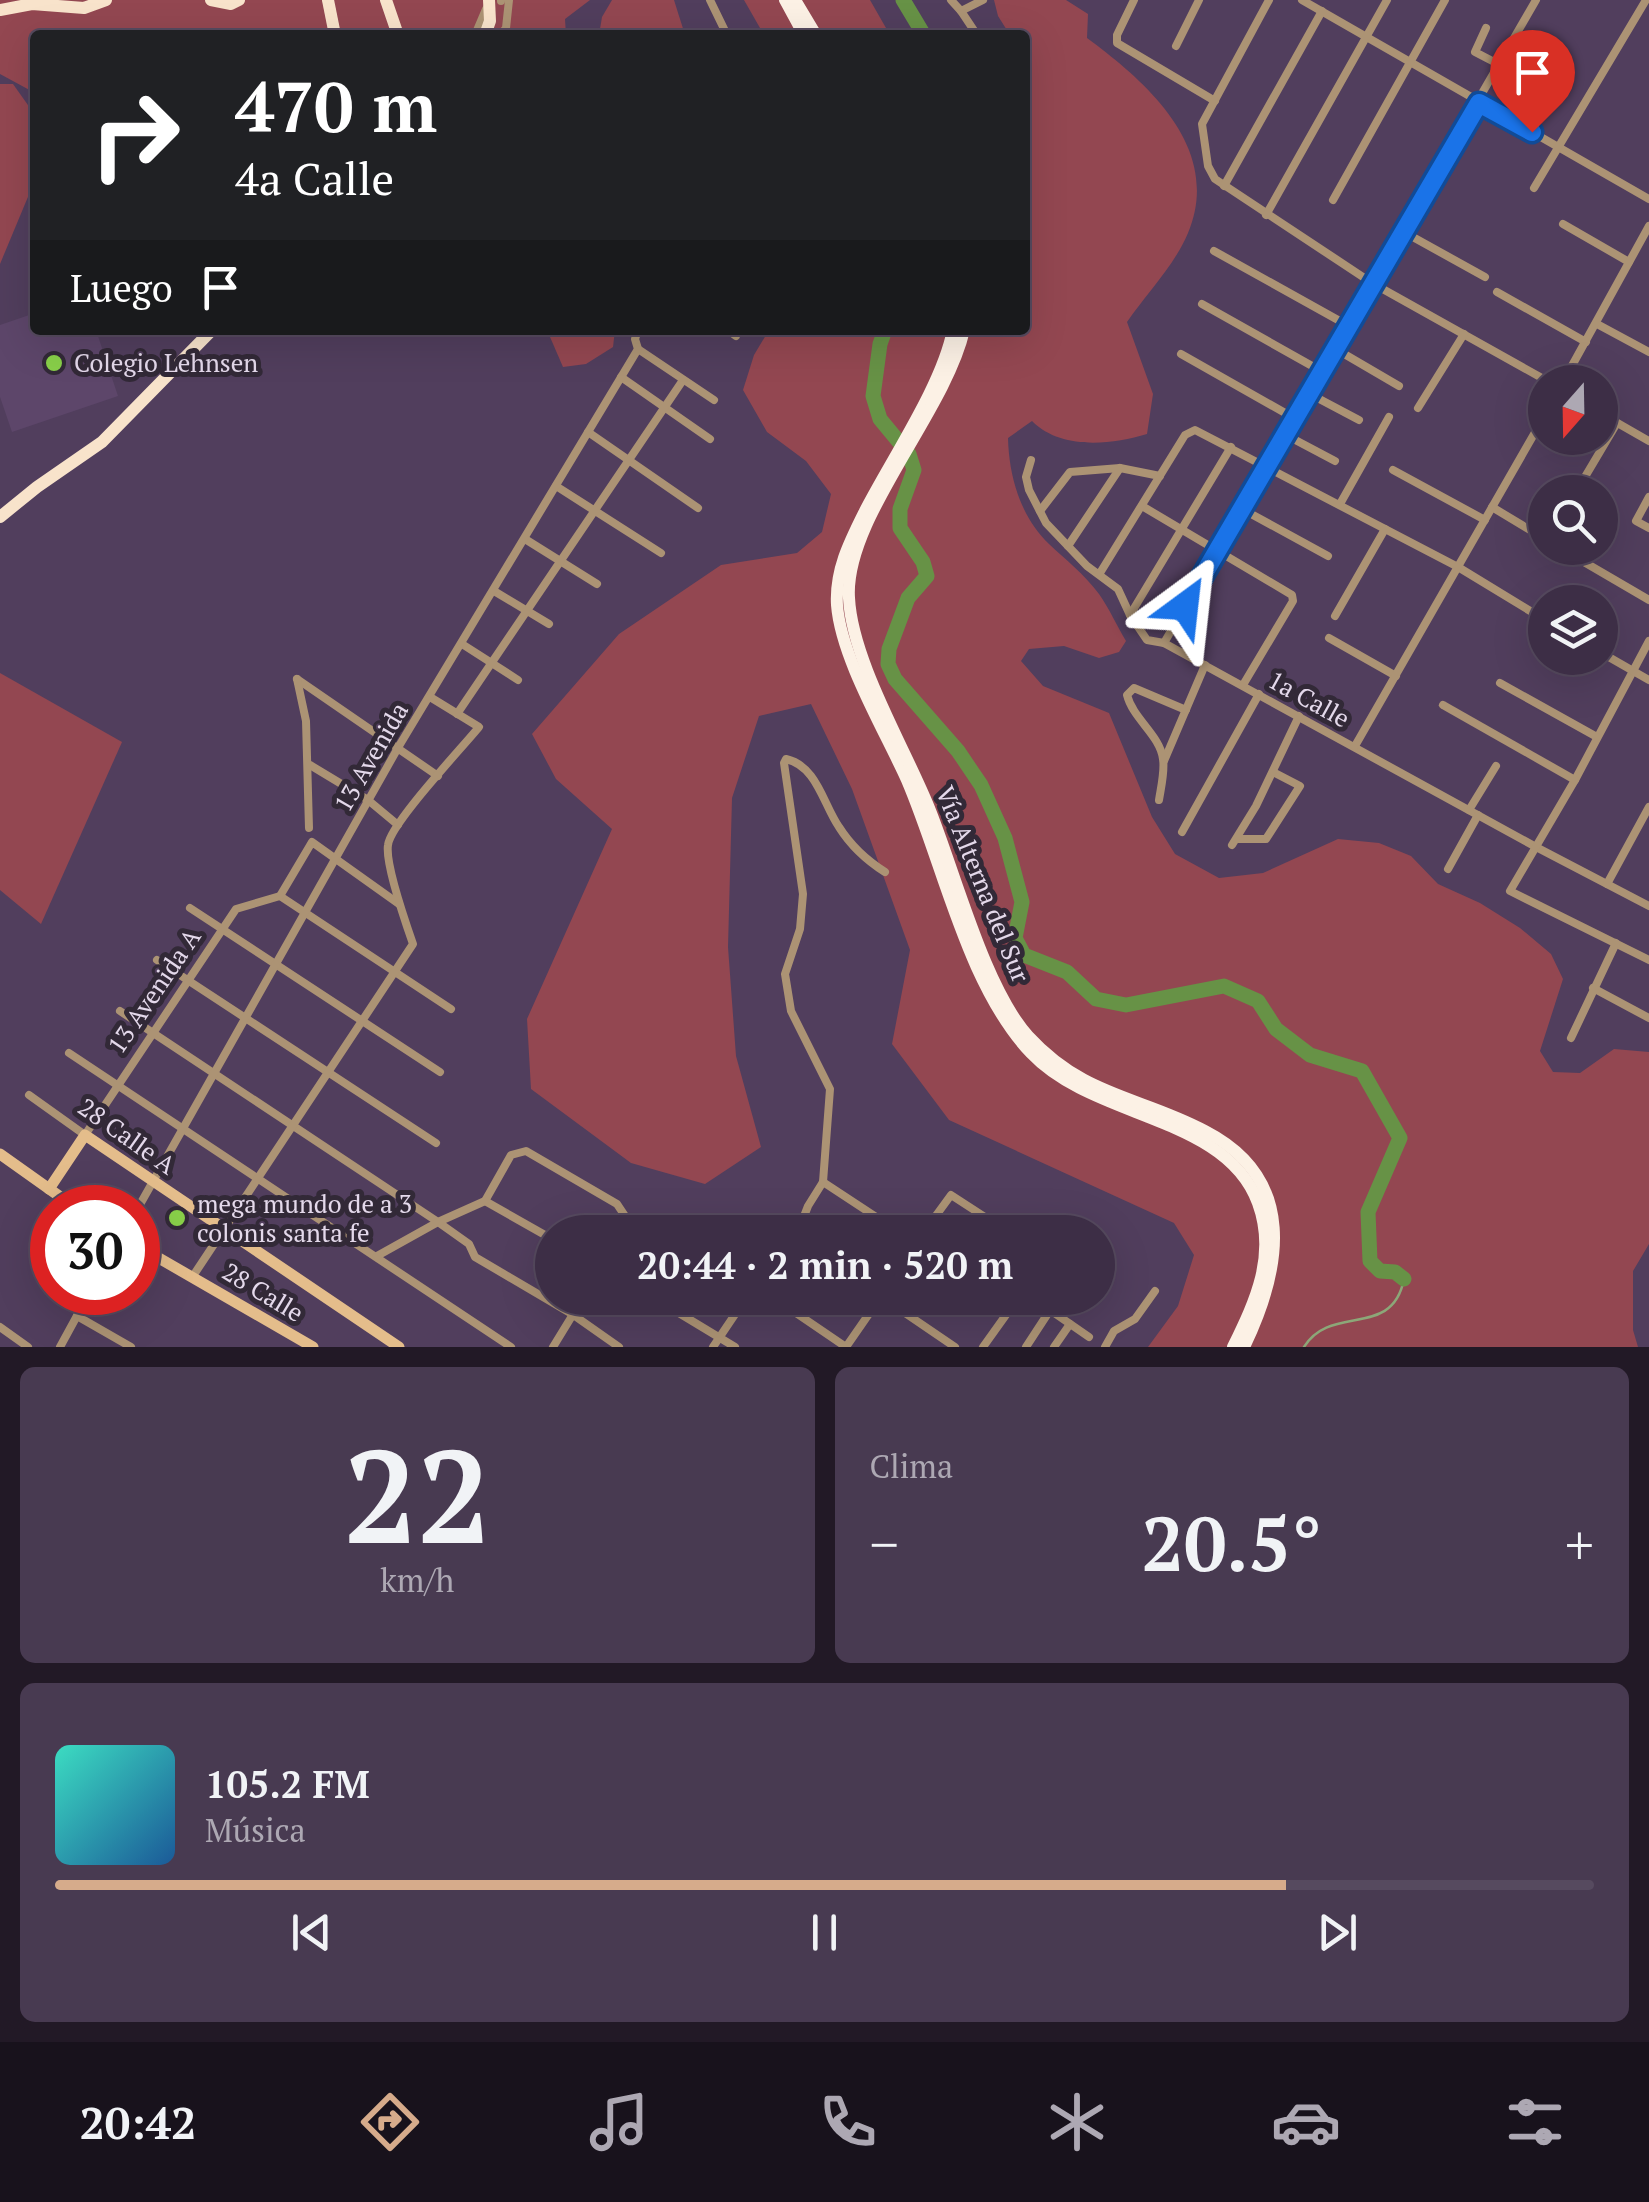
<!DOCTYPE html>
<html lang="es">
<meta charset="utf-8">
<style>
body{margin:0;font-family:"PT Serif",serif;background:#483a51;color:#f1f3f6;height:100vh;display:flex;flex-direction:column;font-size:38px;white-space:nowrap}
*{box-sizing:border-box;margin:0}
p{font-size:32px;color:#ada8b3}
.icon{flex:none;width:55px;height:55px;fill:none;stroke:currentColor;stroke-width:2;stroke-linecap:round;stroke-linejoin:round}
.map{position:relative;height:1347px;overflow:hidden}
.sheet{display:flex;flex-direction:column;gap:20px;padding:20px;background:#221926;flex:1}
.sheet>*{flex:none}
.hud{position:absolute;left:30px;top:30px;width:1000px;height:305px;border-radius:10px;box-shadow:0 10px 40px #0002,0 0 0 2px #564a5f;background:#202124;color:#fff;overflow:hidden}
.needle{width:65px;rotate:200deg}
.tools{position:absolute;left:1528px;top:365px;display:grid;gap:20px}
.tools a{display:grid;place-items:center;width:90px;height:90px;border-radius:50%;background:#3d2e46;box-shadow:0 10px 40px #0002,0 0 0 2px #564a5f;font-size:50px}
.speed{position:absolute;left:30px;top:1185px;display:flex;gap:20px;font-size:50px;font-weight:700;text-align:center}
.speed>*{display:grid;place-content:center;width:130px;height:130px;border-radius:50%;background:#3d2e46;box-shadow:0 10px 40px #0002,0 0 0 2px #564a5f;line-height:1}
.speed .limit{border:15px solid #d22;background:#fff;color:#111}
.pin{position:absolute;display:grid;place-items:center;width:85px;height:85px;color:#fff;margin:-102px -42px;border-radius:50% 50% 50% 0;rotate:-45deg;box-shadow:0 0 10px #0007}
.pin .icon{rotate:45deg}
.me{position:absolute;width:110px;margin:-55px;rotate:30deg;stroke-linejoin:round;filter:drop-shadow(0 0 8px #0008)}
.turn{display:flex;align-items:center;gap:35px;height:210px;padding:0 40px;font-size:45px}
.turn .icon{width:130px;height:130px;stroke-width:2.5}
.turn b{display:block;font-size:70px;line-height:85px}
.then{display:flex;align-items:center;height:95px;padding:0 40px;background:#0003;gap:20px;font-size:38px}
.big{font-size:75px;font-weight:700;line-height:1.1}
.sheet .card{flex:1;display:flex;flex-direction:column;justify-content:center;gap:15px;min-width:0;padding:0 35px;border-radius:15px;background:#483a51}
.sheet .dial{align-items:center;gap:0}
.dial b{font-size:130px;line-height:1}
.song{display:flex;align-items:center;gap:30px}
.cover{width:120px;height:120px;border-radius:15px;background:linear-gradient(135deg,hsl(170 70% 55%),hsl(210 70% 35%))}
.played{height:10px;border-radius:5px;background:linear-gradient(90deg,#d6ab8b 80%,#564a5f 80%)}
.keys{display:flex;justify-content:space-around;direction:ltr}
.heat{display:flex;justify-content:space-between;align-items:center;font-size:55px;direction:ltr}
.sheet .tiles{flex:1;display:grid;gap:20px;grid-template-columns:1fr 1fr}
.card:last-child{grid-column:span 2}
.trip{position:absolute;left:535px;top:1215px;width:580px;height:100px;border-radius:50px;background:#3d2e46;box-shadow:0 10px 40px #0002,0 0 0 2px #564a5f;font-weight:700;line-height:100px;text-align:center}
.dock{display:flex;height:160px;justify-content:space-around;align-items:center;background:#18121c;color:#ada8b3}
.dock .icon{width:70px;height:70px}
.dock .on{color:#d6ab8b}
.dock b{font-size:45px;color:#f1f3f6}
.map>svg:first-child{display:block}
.built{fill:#5d466a}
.green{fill:#934751}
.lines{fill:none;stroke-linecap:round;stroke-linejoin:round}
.stream{stroke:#8ca778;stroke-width:2.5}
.river{stroke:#679246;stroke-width:15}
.minor{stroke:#ac9374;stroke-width:8}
.secondary{stroke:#e4bd8b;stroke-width:11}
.primary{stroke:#f8e3cb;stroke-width:12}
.trunk{stroke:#fcf1e5;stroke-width:12}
.route-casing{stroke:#114b97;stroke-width:25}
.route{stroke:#1a73e8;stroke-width:18}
.poi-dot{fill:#88cf49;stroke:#322937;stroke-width:4}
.labels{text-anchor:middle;stroke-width:10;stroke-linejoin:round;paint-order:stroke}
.poi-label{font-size:25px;fill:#e4d9eb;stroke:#322937;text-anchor:start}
.street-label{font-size:25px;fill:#e4d9eb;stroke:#322937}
</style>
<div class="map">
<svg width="1649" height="1347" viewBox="0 0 1649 1347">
<rect width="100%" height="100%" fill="#513e5d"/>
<polygon class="built" points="35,313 35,330 96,330 118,396 12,432 0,397 0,325"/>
<g class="green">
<polygon points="0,0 590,0 565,19 566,35 35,35 35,93 0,74"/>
<polygon points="612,0 674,0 685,35 599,35 602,17"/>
<polygon points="744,0 870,0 890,35 764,35"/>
<path d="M994,0H1066L1088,14L1087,38C1148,83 1223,149 1188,233C1174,266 1147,293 1127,322L1153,394L1147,434C1110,445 1061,450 1032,421L1008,438C1009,476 1020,516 1049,544C1066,560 1084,574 1099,594C1109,608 1117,626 1126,641L1119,652L1099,658L1064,646L1029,649L1021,661L1043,686L1109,713L1152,817L1175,854L1219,878L1263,873L1338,839L1379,843L1411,856L1438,884L1480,903L1520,928L1551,954L1563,979L1540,1051L1553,1072L1580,1073L1614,1049L1649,1052V1244L1633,1271V1330L1638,1347H1148L1178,1306L1194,1255L1174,1223L949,1120L892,1044L910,950L852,789L811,704L759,716L732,798L728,947L736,1056L761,1147L705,1184L631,1163L531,1089L527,1019L612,829L556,779L532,734L619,634L721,565L797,553L822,532L831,494L806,461L767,432L743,390L754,355L769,330H1025V35H1010L998,16Z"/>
<polygon points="0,84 13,84 35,115 35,180 0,264"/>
<polygon points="547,330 615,330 613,347 586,364 563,367"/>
<polygon points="0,673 122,742 41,924 0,890"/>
</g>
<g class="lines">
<path class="stream" d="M1304,1347C1331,1303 1392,1340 1404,1279"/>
<g class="river">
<polyline points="903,0 924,35"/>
<polyline points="885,330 880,344 873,396 880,419 909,454 914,470 900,509 900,528 923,562 927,576 908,598 889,649 888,664 895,679 958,751 981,785 1005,838 1022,902 1015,938 1024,955 1067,972 1096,999 1126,1005 1224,986 1258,1001 1276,1029 1310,1055 1362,1071 1400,1138 1368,1212 1370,1261 1380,1271 1395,1272 1404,1279"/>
</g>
<g class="minor">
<polyline points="710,0 727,35"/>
<polyline points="951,0 961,11 983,0"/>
<polyline points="1134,0 1117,35 1117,43 1215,101"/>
<polyline points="1269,0 1202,124 1208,166 1215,179 1372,283 1549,382"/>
<polyline points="1302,0 1649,199"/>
<polyline points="501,1 501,0"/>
<polyline points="961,11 977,35"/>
<polyline points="1486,28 1475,52 1500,65"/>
<polyline points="475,35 486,9"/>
<polyline points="500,35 506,28 509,0"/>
<polyline points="1176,46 1199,0"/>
<polyline points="1224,186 1322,11"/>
<polyline points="1534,188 1646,0"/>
<polyline points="1333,200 1445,0"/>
<polyline points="1266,215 1387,0"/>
<polyline points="1563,224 1629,262"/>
<polyline points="1402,231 1485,277"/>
<polyline points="1214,251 1347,325"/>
<polyline points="1497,292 1586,342"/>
<polyline points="1202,304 1321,371"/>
<polyline points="1597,324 1649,352"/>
<polyline points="728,330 736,336"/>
<polyline points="1334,348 1399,386"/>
<polyline points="638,349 714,400"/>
<polyline points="1181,354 1294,418"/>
<polyline points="621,377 710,439"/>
<polyline points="1563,382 1649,226"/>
<polyline points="1308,393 1359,420"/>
<polyline points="1418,408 1464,334"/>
<polyline points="1600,413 1649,441"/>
<polyline points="588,432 698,508"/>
<polyline points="1284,434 1335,461"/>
<polyline points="1031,460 1026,477 1029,490 1046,523 1087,566 1118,589 1130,615 1147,640 1164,643 1536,847 1649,906"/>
<polyline points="1393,470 1485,520"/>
<polyline points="556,486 661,553"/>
<polyline points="1576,492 1617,423"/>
<polyline points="1649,497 1636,521 1649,528"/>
<polyline points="1340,504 1389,417"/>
<polyline points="1142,506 1292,595 1293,601 1243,685"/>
<polyline points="1492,507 1545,539"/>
<polyline points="1242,509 1328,556"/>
<polyline points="1040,511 1070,472 1120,468 1160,476"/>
<polyline points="525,539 597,584"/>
<polyline points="1068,546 1120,468"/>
<polyline points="1560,548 1649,600"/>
<polyline points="1100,573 1185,435 1195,430 1458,567 1545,620"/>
<polyline points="494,591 549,624"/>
<polyline points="1130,615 1231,447"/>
<polyline points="1335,616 1385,529"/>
<polyline points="1329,638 1396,676"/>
<polyline points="1649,641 1575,780 1510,891 1649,960"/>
<polyline points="1164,643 1536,0"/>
<polyline points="462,644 518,680"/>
<polyline points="1600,652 1649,680"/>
<polyline points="297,679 438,776"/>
<polyline points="297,679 306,721 309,828"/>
<polyline points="1500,683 1597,737"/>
<polyline points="1443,705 1575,780"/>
<polyline points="457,714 683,380"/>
<polyline points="1355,746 1545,415"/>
<polyline points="1164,761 1205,665"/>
<polyline points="310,765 368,800 398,825"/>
<path d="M1159,800C1161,787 1165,771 1163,759C1160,735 1133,719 1127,695L1134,688L1186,710"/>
<polyline points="1469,810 1496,766"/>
<polyline points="1182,832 1259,694"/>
<polyline points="1237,839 1266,839 1300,786 1273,772"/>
<polyline points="1232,845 1256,806 1299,716"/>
<polyline points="1448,869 1478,815"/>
<polyline points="1607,884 1649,807"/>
<polyline points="280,896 451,1009"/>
<polyline points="190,908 440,1072"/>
<polyline points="157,960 436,1143"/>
<polyline points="1593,988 1649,1018"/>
<polyline points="120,1011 438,1222 469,1244 475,1257 572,1314 619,1347"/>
<polyline points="1571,1038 1616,943"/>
<polyline points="69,1053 511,1347"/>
<polyline points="29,1095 85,1135 236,909 280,896 312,842 399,904"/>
<polyline points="823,1182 899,1232"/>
<polyline points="485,1201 552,1239"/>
<polyline points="138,1208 399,746 638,349 635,339 638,330"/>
<path d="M798,1232L808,1206L823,1182L830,1089L791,1011L785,974L800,929L803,894L784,763L786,759C817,766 823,804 839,827C851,846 866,860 885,872"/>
<polyline points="924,1232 951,1195 1008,1232"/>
<polyline points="1063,1232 1068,1225"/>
<polyline points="377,1256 438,1222 485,1201 511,1155 526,1151 617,1204 625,1216 621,1232"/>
<path d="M193,1276L413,944C406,924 385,864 388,845C390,824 462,748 479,727L430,697"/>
<polyline points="654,1298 735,1347"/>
<polyline points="774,1298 846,1347"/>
<polyline points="883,1298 955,1347"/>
<polyline points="998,1298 1012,1306"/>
<polyline points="1050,1310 1089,1337"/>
<polyline points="77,1316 131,1347"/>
<polyline points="0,1327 28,1347"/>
<polyline points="60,1347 90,1292"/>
<polyline points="553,1347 583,1298"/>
<polyline points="713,1347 746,1298"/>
<polyline points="846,1347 880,1298"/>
<polyline points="983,1347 1018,1298"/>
<polyline points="1026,1347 1058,1298"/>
<polyline points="1054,1347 1070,1324"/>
<polyline points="1105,1347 1114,1331 1135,1319 1155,1291"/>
</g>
<g class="secondary">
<polyline points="0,1154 76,1208"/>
<polyline points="49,1189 85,1135 399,1347"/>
<polyline points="138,1246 313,1347"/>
</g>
<g class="primary">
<polyline points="211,0 231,4 239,0"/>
<polyline points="328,0 335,35"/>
<polyline points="386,0 398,35"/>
<polyline points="0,10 32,4 84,8 106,0"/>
<polyline points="485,35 490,21 489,0"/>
<polyline points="0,517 37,487 102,442 212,330"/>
</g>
<g class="trunk">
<polyline points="785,0 804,35"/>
<polyline points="795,0 816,35"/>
<path d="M953,330C942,386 891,460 864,513C849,543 835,571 837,605C841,658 885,731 907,780C944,866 967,985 1031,1053C1094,1120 1226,1115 1258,1203C1277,1255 1256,1300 1233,1347"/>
<path d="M964,330C945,413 844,519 849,598C852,661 905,748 929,808C955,872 984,987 1028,1036C1084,1097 1139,1096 1205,1131C1298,1179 1282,1268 1244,1347"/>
</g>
</g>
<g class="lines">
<g class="route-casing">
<polyline id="route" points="1185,606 1479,103 1532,132"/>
</g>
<use href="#route" class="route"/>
</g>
<g class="poi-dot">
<circle cx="54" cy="363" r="10"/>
<circle cx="177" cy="1218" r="10"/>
</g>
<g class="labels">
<g class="poi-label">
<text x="74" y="372">Colegio Lehnsen</text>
<text x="197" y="1213">mega mundo de a 3<tspan x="197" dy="29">colonis santa fe</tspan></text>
</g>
<g class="street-label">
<text transform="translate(1309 699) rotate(29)" y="9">1a Calle</text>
<text transform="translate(371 757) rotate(-60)" y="9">13 Avenida</text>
<text transform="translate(983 884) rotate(68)" y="9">Vía Alterna del Sur</text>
<text transform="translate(154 991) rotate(-56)" y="9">13 Avenida A</text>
<text transform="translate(127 1136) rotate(35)" y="9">28 Calle A</text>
<text transform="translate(263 1292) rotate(31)" y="9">28 Calle</text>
</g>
</g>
</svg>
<div class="tools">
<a><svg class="needle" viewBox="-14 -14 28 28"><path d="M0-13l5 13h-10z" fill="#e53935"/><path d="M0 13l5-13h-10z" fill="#ada8b3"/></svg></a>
<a><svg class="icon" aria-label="search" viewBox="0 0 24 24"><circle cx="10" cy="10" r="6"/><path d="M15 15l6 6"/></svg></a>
<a><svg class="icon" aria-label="layers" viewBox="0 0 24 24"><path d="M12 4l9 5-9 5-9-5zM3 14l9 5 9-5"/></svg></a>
</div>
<div class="speed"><div class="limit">30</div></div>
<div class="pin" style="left:1532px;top:132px;background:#d93025"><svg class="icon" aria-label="arrive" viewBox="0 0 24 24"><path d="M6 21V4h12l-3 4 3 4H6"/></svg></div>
<svg class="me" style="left:1185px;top:606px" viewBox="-20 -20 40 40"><path d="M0-17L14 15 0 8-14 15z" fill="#1a73e8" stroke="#fff" stroke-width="4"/></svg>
<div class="trip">20:44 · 2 min · 520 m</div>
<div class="hud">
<div class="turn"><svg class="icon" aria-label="right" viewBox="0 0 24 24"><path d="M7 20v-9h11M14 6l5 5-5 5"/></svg><div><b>470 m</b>4a Calle</div></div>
<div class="then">Luego<svg class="icon" aria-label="arrive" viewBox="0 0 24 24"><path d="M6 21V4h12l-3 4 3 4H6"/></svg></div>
</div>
</div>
<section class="sheet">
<div class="tiles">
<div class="card dial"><b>22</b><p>km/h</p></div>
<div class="card"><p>Clima</p>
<div class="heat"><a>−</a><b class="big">20.5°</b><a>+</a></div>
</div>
<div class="card">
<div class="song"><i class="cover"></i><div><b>105.2 FM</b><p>Música</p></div></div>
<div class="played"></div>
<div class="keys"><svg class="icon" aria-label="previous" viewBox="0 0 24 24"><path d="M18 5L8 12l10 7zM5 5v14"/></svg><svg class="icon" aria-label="pause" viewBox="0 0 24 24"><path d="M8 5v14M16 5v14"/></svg><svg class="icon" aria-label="next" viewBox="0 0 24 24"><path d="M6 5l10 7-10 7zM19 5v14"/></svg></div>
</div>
</div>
</section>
<nav class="dock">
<b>20:42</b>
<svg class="icon on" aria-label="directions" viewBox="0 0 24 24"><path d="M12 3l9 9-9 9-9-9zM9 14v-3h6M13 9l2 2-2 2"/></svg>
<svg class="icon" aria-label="music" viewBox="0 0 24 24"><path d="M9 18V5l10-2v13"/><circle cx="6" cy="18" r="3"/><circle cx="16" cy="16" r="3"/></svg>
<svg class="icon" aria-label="phone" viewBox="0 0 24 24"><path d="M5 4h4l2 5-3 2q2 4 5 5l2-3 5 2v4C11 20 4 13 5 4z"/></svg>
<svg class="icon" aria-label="climate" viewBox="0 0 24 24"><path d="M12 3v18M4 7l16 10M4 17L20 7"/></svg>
<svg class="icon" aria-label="car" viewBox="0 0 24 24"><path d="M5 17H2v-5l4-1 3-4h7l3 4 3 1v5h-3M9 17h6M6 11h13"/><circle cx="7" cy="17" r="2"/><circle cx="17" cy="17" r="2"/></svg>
<svg class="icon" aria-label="filters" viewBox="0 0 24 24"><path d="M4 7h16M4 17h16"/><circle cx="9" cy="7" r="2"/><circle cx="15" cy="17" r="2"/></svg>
</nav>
